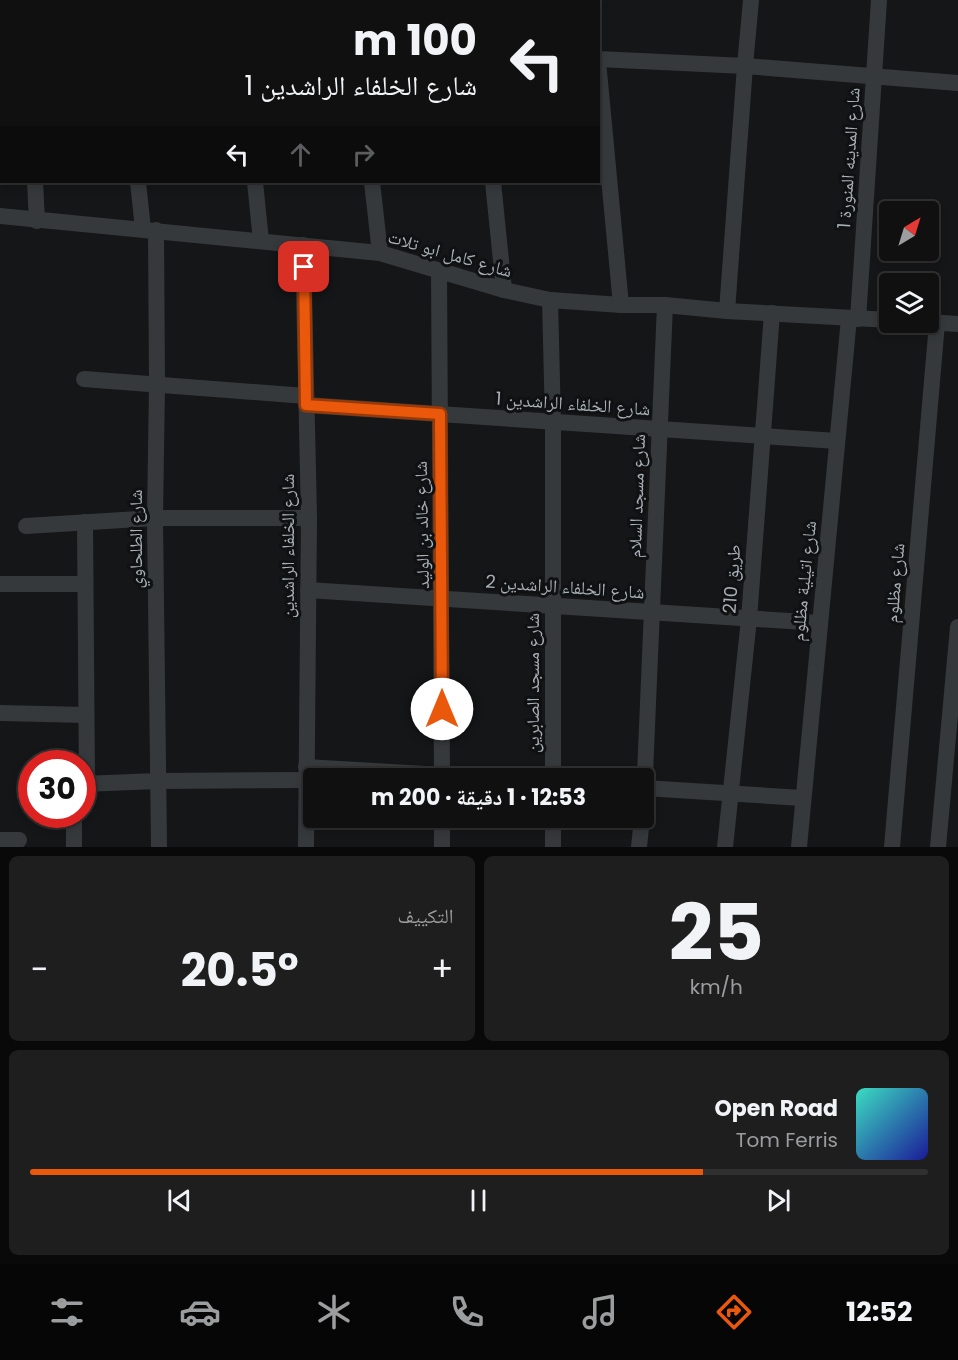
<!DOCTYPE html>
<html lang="ar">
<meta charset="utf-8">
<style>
body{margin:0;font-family:Poppins,"Noto Naskh Arabic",sans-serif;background:#1e1e1f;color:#f1f3f6;direction:rtl;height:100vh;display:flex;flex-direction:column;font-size:22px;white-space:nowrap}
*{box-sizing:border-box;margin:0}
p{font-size:20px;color:#9c9d9f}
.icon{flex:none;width:33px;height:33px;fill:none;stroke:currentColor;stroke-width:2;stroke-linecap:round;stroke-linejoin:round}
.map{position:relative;height:847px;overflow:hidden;direction:ltr}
.details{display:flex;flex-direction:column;gap:9px;padding:9px;background:#090909;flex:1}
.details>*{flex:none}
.top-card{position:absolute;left:0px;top:0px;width:600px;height:183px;box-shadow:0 3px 9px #0003,0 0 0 2px #303031;direction:rtl;background:#101011;color:#f1f3f6;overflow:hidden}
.needle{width:39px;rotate:38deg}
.fabs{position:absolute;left:879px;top:201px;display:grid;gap:12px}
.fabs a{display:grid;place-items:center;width:60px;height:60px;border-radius:6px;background:#101011;box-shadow:0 3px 9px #0003,0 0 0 2px #303031;font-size:30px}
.speed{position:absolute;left:18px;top:750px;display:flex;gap:12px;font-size:30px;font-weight:700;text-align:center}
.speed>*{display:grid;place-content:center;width:78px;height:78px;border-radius:50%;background:#101011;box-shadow:0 3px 9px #0003,0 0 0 2px #303031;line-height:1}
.speed .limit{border:9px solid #d22;background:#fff;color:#111}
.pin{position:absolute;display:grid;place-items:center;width:51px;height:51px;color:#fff;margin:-26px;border-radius:12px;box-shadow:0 3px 9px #0006}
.me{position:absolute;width:66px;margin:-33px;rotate:0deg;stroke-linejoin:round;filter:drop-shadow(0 0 4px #0008)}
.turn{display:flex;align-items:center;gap:21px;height:126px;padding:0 24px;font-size:27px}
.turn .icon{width:78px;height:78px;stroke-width:2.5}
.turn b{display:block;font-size:42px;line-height:51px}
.lanes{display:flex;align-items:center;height:57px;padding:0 24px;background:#0003;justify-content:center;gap:30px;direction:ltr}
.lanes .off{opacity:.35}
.big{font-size:45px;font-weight:700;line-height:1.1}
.details .card{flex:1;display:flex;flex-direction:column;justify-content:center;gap:9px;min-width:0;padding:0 21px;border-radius:9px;background:#1e1e1f}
.details .dial{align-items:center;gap:0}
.dial b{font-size:78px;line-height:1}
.song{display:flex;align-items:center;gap:18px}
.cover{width:72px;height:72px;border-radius:9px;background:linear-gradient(135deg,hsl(170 70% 55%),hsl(240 70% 35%))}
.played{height:6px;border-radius:3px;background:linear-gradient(90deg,#ea580c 75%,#303031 75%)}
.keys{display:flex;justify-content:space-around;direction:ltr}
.heat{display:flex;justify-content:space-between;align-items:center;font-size:33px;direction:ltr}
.details .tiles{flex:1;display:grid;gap:9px;grid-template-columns:1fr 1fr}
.card:last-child{grid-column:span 2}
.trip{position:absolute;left:303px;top:768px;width:351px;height:60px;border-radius:6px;background:#101011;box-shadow:0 3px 9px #0003,0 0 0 2px #303031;font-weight:700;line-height:60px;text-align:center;direction:rtl}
.tab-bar{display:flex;height:96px;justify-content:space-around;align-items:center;background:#060607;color:#9c9d9f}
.tab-bar .icon{width:42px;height:42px}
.tab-bar .on{color:#ea580c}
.tab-bar b{font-size:27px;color:#f1f3f6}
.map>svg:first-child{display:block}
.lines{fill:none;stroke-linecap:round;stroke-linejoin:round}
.minor{stroke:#36393c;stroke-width:16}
.route-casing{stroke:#983908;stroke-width:15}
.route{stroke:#ea580c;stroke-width:10}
.labels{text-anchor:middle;stroke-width:6;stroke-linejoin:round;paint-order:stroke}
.street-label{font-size:18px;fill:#a8b0b7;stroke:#101112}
</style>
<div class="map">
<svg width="958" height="847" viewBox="0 0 958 847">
<rect width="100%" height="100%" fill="#151617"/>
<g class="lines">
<g class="minor">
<polyline points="19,0 19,2"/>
<polyline points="119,0 119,2"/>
<polyline points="237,0 237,2"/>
<polyline points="354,0 354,2"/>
<polyline points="475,0 475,2"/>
<polyline points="593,0 593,2"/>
<polyline points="598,59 745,66 958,83"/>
<polyline points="598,61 621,305"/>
<polyline points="35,182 37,221"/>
<polyline points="138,182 143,229"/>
<polyline points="255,182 261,241"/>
<polyline points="372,182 380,253"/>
<polyline points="493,182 504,290"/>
<polyline points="0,216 380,253 504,290 550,300 621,305 665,305 727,311 890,320"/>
<polyline points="156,230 157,385 155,518 159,847"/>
<polyline points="303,245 309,518 306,847"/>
<polyline points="439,271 442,778"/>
<polyline points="550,300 553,422 553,778"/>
<polyline points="727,311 745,66 751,0"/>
<polyline points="858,319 879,0"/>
<polyline points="928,322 958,324"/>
<polyline points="84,379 306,396"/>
<polyline points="306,405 837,441"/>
<polyline points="85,522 87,784"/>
<polyline points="26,526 155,518 309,518"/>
<polyline points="0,584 85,584"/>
<polyline points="308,590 820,623"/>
<polyline points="0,713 86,715"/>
<polyline points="306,767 493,778"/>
<polyline points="82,784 158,781 306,780"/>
<polyline points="28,785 32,785"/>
<polyline points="644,788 802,798"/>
<polyline points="644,797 665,305"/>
<polyline points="74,814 74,847"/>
<polyline points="442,818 442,847"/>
<polyline points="0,840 19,840"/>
<polyline points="553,847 553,818"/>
<polyline points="639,847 642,818"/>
<polyline points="725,847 749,619 772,313"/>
<polyline points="799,847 849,318"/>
<polyline points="892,847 937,323"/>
<polyline points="938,847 958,627"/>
</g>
</g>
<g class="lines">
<g class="route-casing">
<polyline id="route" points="304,267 306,405 440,414 442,709"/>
</g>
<use href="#route" class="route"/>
</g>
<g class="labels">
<g class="street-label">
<text transform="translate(849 158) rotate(-86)" y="6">شارع المدينه المنورة 1</text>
<text transform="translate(450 254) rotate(16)" y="6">شارع كامل ابو تلات</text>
<text transform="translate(573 404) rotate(4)" y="6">شارع الخلفاء الراشدين 1</text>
<text transform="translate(637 496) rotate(-88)" y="6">شارع مسجد السلام</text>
<text transform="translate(422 525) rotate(-91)" y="6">شارع خالد بن الوليد</text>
<text transform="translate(136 539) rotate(-90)" y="6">شارع الطلحاوي</text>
<text transform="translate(288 546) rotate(-90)" y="6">شارع الخلفاء الراشدين</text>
<text transform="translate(732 579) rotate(-86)" y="6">طريق 210</text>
<text transform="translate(804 581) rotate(-84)" y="6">شارع اتيلية مظلوم</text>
<text transform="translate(895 583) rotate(-85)" y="6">شارع مظلوم</text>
<text transform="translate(565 587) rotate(4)" y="6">شارع الخلفاء الراشدين 2</text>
<text transform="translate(533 683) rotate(-90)" y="6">شارع مسجد الصابرين</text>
</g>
</g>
</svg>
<div class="fabs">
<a><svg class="needle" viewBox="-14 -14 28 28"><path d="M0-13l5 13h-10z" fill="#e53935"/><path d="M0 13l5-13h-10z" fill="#9c9d9f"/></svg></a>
<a><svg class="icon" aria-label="layers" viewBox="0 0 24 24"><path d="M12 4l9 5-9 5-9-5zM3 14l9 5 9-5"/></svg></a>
</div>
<div class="speed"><div class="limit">30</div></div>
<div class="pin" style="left:304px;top:267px;background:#d93025"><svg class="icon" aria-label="arrive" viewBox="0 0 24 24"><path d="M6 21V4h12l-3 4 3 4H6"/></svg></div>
<svg class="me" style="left:442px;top:709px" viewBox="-20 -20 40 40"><circle r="19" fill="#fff"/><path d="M0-13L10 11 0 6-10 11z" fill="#ea580c"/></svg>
<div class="trip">12:53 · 1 دقيقة · 200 m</div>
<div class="top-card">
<div class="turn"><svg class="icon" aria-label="left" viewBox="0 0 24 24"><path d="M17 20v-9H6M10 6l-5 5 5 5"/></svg><div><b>100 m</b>شارع الخلفاء الراشدين 1</div></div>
<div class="lanes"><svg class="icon" aria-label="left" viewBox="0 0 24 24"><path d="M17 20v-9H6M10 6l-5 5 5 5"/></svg><svg class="icon off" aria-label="ahead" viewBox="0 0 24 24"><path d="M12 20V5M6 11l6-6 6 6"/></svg><svg class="icon off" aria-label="right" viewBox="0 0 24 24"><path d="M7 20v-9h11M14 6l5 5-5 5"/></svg></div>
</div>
</div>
<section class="details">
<div class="tiles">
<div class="card dial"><b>25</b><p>km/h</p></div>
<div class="card"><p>التكييف</p>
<div class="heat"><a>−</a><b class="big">20.5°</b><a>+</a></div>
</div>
<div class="card">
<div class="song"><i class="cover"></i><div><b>Open Road</b><p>Tom Ferris</p></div></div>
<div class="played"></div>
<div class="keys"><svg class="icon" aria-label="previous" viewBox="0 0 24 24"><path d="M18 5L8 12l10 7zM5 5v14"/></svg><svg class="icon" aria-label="pause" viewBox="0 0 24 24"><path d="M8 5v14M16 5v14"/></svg><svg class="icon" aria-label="next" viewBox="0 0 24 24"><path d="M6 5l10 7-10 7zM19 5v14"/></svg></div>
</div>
</div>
</section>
<nav class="tab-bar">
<b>12:52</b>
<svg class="icon on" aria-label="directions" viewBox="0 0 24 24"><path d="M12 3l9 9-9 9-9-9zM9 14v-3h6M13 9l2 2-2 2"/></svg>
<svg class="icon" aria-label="music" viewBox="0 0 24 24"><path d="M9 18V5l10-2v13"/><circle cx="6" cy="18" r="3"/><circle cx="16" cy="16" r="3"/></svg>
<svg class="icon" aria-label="phone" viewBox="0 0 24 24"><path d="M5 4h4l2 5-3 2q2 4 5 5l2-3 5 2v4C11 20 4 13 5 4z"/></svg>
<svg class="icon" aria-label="climate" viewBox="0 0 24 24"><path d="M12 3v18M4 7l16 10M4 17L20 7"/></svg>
<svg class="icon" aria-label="car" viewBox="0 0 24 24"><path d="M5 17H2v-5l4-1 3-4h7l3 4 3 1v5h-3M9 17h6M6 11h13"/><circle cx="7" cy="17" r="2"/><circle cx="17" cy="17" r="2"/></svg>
<svg class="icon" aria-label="filters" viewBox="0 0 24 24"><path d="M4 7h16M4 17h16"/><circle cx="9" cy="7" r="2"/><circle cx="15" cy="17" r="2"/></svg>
</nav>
